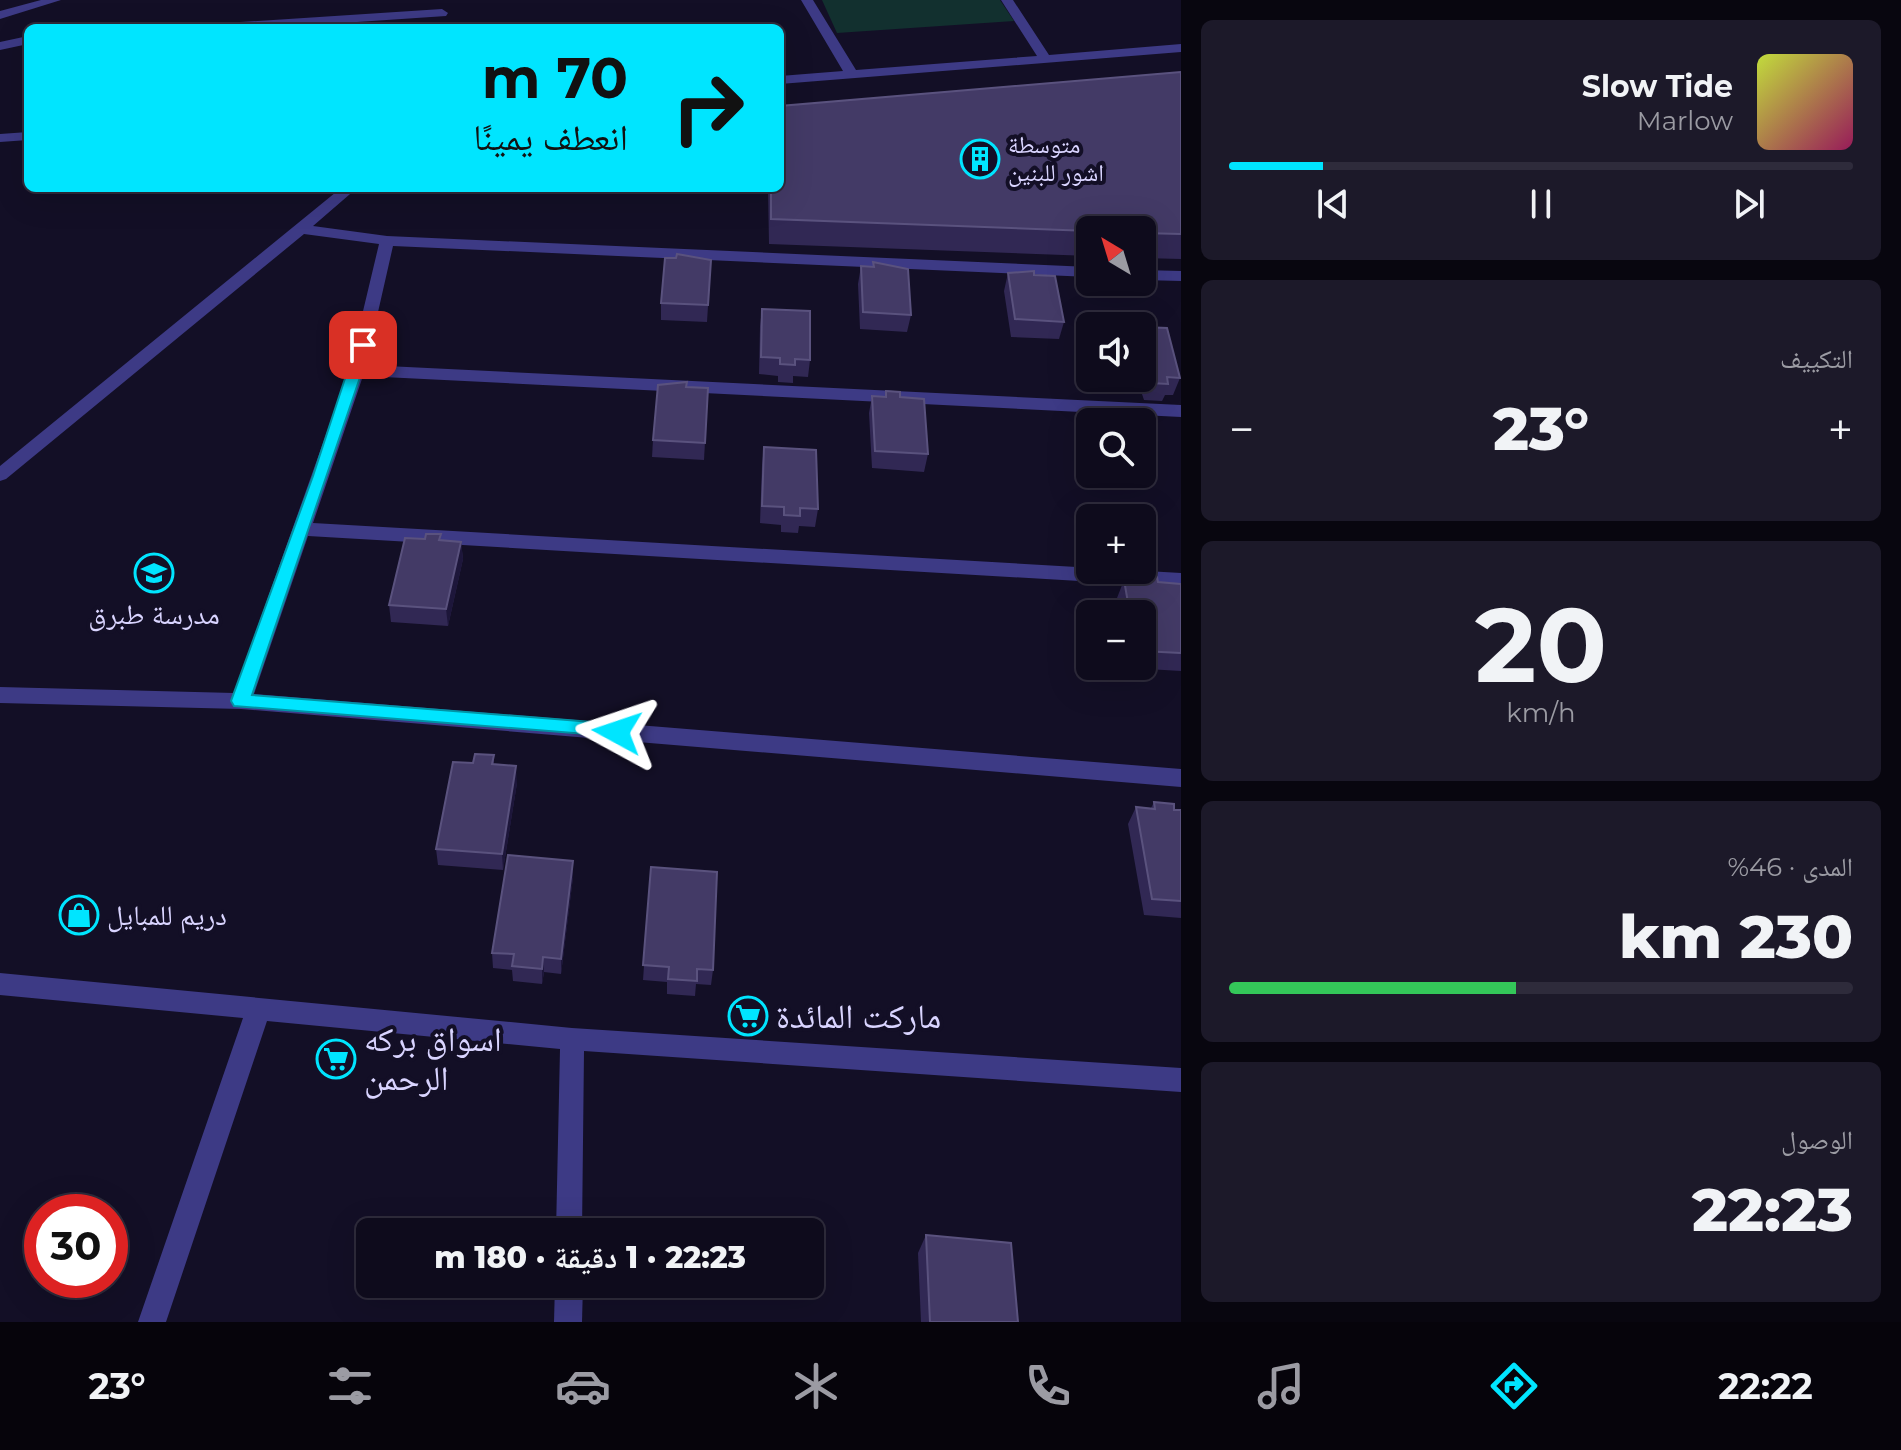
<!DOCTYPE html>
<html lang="ar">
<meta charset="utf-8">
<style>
body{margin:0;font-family:Montserrat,"Noto Naskh Arabic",sans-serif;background:#1c1929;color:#f1f3f6;direction:rtl;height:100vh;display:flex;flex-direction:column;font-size:30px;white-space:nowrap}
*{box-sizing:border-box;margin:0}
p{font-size:26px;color:#9b9ba3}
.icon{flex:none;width:44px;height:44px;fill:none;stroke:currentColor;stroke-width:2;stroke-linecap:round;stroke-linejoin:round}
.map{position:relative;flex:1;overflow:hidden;direction:ltr}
.details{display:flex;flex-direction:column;gap:20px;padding:20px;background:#08060f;width:720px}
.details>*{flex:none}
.top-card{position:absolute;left:24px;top:24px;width:760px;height:168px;border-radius:12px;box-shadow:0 8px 32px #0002,0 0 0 2px #2e2b3b;direction:rtl;background:#00e5ff;color:#111;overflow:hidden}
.needle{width:52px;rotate:322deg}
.fabs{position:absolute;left:1076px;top:216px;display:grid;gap:16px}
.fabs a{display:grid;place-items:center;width:80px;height:80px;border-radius:12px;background:#0e0b1c;box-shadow:0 8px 32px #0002,0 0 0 2px #2e2b3b;font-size:40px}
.speed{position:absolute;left:24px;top:1194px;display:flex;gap:16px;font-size:40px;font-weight:700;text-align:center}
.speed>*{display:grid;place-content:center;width:104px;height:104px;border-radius:50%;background:#0e0b1c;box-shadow:0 8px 32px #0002,0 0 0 2px #2e2b3b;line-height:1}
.speed .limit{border:12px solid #d22;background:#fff;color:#111}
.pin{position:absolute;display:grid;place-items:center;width:68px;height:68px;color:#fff;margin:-34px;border-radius:16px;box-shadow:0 4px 12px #0006}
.me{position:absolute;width:88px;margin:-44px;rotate:275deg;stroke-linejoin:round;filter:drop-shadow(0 0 6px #0008)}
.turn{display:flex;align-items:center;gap:28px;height:168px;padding:0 24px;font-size:36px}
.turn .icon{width:104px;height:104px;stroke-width:2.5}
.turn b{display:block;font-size:56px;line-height:68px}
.big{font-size:60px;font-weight:800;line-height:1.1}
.details .tile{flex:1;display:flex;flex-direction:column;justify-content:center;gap:12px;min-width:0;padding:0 28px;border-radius:12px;background:#1c1929}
.details .dial{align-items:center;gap:0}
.dial b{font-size:104px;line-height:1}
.song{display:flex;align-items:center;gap:24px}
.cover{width:96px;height:96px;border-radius:12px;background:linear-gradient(135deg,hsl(70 70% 55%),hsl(330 70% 35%))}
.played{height:8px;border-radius:4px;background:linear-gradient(90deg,#00e5ff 15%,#2e2b3b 15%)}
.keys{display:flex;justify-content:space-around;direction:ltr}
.heat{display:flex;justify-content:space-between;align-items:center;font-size:44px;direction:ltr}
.charge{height:12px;border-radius:6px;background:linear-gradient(90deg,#34c759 46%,#2e2b3b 0)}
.trip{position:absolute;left:356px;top:1218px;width:468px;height:80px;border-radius:12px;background:#0e0b1c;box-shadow:0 8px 32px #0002,0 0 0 2px #2e2b3b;font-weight:800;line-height:80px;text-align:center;direction:rtl}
.dock{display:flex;height:128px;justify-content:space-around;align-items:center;background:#06040b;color:#9b9ba3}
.dock .icon{width:56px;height:56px}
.dock .active{color:#00e5ff}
.dock b{font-size:36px;color:#f1f3f6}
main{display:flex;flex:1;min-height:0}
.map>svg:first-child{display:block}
.green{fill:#12302f}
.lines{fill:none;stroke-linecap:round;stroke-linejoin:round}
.minor{fill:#3d3a85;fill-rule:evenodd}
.wall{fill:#312854}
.shaded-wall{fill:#1d163a}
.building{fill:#433a66;stroke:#5a527e;stroke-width:2}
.route{fill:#00e5ff;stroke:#0095a6;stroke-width:2}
.labels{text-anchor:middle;stroke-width:8;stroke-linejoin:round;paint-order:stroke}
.far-poi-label{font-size:24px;fill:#d9d4ff;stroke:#130f26;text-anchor:start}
.poi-label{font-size:28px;fill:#d9d4ff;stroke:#130f26}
.near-poi-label{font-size:34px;fill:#d9d4ff;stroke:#130f26;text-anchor:start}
</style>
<main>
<section class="details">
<div class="tile">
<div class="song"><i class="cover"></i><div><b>Slow Tide</b><p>Marlow</p></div></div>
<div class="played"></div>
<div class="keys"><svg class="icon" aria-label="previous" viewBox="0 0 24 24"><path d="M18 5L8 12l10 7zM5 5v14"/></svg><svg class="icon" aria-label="pause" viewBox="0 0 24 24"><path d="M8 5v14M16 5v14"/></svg><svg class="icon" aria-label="next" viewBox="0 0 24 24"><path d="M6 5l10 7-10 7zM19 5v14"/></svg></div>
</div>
<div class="tile"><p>التكييف</p>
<div class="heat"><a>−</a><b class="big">23°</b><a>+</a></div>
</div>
<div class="tile dial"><b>20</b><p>km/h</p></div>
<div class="tile"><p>المدى · 46%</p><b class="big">230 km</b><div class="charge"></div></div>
<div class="tile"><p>الوصول</p><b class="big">22:23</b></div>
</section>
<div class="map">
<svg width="1181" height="1322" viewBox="0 0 1181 1322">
<rect width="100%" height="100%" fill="#130f26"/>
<polygon class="green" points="822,0 1000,0 1014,21 837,33"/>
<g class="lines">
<g class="minor">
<polygon points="41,0 61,0 0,19 0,11"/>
<polygon points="801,0 813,0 856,70 1037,56 1001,0 1013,0 1049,55 1181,44 1181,52 780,84 780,76 843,71"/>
<polygon points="442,9 448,13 446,16 268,28 204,28 210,24"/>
<polygon points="28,36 28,44 0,50 0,42"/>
<polygon points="28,132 28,140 0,142 0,134"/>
<polygon points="341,188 357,188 313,226 387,236 1090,267 1090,277 393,246 366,365 1181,405 1181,417 363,376 313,523 1181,573 1181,587 308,536 254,694 1181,769 1181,787 241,709 0,703 0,687 234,693 349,370 379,244 304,234 6,479 0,481 0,466"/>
<polygon points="1142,270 1181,271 1181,281 1142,280"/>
<polygon points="0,973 572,1028 1181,1068 1181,1092 584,1051 582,1232 556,1232 560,1049 267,1021 166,1322 138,1322 243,1018 0,995"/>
<polygon points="555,1284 583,1284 582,1322 554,1322"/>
</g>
</g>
<g class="wall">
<polygon points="1181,72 1181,259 1142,258 1142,230 1090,230 1090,256 769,244 768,188 780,188"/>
<polygon points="711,260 707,322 661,320 661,303"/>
<polygon points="873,262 911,315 907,332 860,329 858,284 861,266 873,267"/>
<polygon points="1008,273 1034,275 1064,322 1059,339 1011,337 1004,291"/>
<polygon points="762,309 810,360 808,377 793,376 793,383 778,382 778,376 759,374 760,326"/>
<polygon points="1142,327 1180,378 1173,395 1165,395 1162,401 1144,400 1142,394 1124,393 1120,378 1142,378"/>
<polygon points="687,387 708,388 704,460 652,457 653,440"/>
<polygon points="886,391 900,397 928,454 924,472 872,468 869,413 872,396 885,396"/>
<polygon points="764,447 818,509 815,527 799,526 798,533 781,532 781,525 760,523 762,465"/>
<polygon points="441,540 461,542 463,559 448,626 391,622 389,605"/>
<polygon points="1139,576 1158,582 1181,584 1181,671 1130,668 1130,666 1142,666 1142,614 1120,614 1117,598 1124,580 1137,581"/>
<polygon points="494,755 494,764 517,783 503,870 438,865 436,849 473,763"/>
<polygon points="1154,802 1174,810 1181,810 1181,918 1144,915 1128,824 1136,807 1151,808"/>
<polygon points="573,861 573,877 561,974 544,972 542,984 513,981 512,970 493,968 492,953"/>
<polygon points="651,867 713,970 711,985 696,984 695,996 667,994 667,982 643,980"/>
<polygon points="926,1235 1018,1322 921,1322 918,1253"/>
</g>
<g class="shaded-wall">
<polygon points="461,542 463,559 448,626 446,609"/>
<polygon points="516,766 517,783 503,870 502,854"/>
<polygon points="573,861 573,877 561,974 561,959"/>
<polygon points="543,957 544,972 542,984 542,969"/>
</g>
<g class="building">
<polygon points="1181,72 1181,234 1142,233 1142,230 1090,231 771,219 771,188 780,188 780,106"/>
<polygon points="677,254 711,260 708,305 661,303 665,258 676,258"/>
<polygon points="873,262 908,269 911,315 863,312 861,266 874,267"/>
<polygon points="1034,271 1034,275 1055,276 1064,322 1015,319 1008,273"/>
<polygon points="762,309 810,311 810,360 795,359 795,365 780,364 780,358 761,357"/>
<polygon points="1142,327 1167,328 1180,378 1167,377 1168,384 1150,383 1148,376 1142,376"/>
<polygon points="687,382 686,387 708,388 705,443 653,440 658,385"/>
<polygon points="886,391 900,392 900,397 924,399 928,454 875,451 872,396 886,397"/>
<polygon points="764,447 816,450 818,509 800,508 800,516 784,515 784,507 762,506"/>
<polygon points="426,534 441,534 439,540 461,542 446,609 389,605 405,538 425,539"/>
<polygon points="1139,576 1157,577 1158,582 1181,584 1181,653 1142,651 1142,614 1130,614 1124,580 1140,581"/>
<polygon points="475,754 494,755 492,764 516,766 502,854 436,849 453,762 473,763"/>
<polygon points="1154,802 1174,804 1174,810 1181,810 1181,901 1152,899 1136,807 1155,809"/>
<polygon points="508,855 573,861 561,959 543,957 542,969 512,966 514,954 492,953"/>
<polygon points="651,867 717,872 713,970 697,969 697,981 668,979 669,967 643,965"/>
<polygon points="926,1235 1011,1243 1018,1322 930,1322"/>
</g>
<polygon class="route" points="363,340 371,345 252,695 617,724 624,727 624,737 234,706 231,701 313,476 356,345"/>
<defs>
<g id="building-ring" transform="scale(2)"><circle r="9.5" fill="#130f26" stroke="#00e5ff" stroke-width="1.5"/><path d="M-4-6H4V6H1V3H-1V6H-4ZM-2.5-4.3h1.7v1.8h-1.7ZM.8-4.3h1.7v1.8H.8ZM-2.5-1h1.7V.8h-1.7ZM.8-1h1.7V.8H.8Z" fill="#00e5ff"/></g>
<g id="school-ring" transform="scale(2)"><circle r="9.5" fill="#130f26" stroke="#00e5ff" stroke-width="1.5"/><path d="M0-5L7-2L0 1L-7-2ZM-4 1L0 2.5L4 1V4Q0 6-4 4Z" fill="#00e5ff"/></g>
<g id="shop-ring" transform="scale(2)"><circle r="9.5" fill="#130f26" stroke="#00e5ff" stroke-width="1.5"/><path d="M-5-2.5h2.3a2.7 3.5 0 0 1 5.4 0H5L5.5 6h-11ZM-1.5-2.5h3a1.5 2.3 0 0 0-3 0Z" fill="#00e5ff"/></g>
<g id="supermarket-ring" transform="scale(2)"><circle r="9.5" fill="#130f26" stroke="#00e5ff" stroke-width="1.5"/><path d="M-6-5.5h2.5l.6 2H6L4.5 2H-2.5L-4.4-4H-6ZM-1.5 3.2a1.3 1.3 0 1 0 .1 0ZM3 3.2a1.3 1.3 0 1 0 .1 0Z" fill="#00e5ff"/></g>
</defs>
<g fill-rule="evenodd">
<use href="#building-ring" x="980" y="159"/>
<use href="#school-ring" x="154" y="573"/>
<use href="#shop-ring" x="79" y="915"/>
<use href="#supermarket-ring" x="748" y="1016"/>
<use href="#supermarket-ring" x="336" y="1059"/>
</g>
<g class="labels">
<g class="far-poi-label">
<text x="1008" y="153">متوسطة<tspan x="1008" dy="28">اشور للبنين</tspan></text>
</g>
<g class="poi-label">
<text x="154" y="624">مدرسة طبرق</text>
<text x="107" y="925" text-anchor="start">دريم للمبايل</text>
</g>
<g class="near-poi-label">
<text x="776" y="1028">ماركت المائدة</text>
<text x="364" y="1051">اسواق بركه<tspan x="364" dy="39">الرحمن</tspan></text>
</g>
</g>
</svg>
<div class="fabs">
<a><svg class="needle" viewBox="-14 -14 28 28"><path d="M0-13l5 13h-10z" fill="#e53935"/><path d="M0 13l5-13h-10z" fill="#9b9ba3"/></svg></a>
<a><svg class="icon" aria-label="sound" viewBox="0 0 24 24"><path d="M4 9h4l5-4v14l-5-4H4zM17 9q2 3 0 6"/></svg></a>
<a><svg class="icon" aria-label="search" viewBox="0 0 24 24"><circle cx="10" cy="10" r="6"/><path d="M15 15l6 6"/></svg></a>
<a>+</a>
<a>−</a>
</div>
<div class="speed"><div class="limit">30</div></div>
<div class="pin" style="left:363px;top:345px;background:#d93025"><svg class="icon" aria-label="arrive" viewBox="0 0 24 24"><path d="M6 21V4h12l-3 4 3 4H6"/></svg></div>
<svg class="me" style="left:617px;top:732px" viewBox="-20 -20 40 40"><path d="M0-17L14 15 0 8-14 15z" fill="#00e5ff" stroke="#fff" stroke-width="4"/></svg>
<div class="trip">22:23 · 1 دقيقة · 180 m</div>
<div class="top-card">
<div class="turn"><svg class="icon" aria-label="right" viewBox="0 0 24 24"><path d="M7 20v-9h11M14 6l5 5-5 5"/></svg><div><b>70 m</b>انعطف يمينًا</div></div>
</div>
</div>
</main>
<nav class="dock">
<b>22:22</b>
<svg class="icon active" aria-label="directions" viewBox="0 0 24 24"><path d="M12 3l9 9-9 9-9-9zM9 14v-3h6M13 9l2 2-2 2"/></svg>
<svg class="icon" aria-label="music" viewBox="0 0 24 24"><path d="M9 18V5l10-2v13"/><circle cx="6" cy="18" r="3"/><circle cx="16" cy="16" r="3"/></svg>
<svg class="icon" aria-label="phone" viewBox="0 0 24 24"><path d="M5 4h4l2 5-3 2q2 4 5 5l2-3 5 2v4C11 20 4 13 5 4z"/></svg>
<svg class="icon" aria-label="climate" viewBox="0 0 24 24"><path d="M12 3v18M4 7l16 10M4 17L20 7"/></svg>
<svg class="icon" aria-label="car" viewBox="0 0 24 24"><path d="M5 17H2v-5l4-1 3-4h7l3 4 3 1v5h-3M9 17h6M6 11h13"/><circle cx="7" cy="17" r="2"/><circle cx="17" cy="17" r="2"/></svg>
<svg class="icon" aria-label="filters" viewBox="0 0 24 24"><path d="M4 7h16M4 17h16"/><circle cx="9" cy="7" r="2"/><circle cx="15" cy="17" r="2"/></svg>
<b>23°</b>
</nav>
